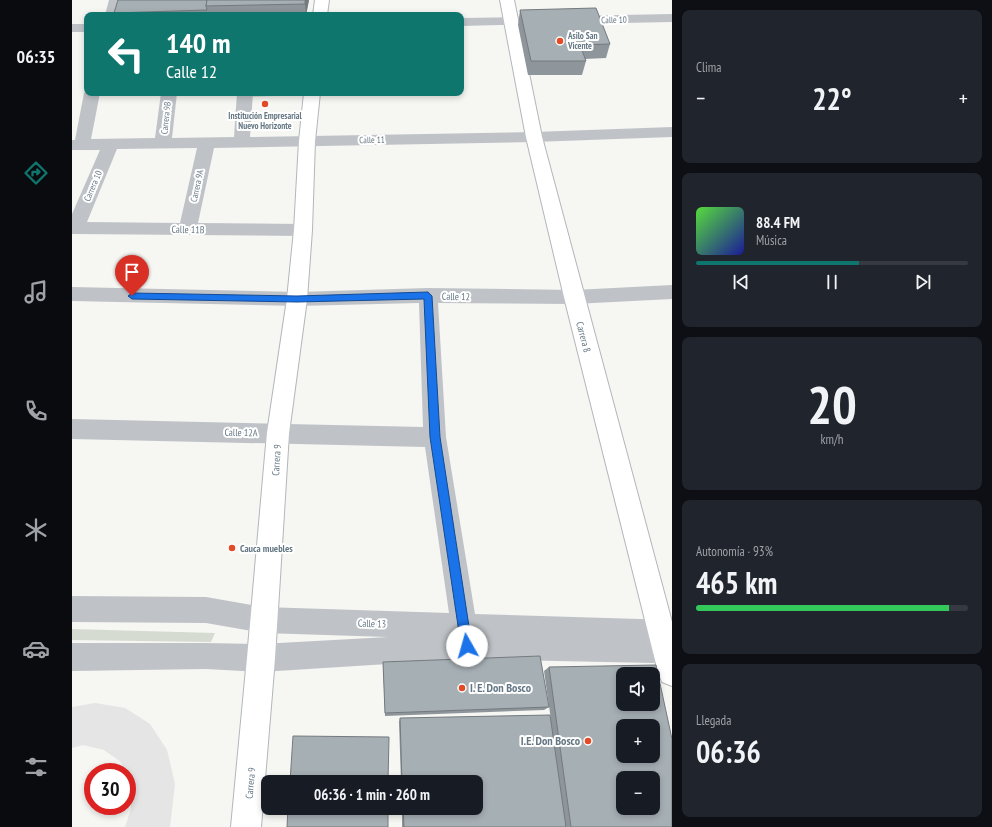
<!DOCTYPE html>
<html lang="es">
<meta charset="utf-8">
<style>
body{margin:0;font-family:"PT Sans Narrow",sans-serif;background:#20242c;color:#f1f3f6;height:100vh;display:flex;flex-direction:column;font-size:15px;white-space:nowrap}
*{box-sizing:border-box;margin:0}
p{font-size:13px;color:#9ea1a6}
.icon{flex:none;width:22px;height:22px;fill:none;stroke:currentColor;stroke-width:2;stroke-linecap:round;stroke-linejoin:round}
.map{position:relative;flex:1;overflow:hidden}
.panel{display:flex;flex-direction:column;gap:10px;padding:10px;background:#0d0f14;width:320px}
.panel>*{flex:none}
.hud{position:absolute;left:12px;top:12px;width:380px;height:84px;border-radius:8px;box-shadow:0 2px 6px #0003;background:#0f766e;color:#fff;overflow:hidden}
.tools{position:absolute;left:544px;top:667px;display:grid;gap:8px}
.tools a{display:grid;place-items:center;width:44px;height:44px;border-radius:8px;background:#171b24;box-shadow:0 2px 6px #0003;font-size:20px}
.speed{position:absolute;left:12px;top:763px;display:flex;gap:8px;font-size:20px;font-weight:700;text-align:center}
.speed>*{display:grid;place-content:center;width:52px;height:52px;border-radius:50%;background:#171b24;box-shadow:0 2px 6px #0003;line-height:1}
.speed .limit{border:6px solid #d22;background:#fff;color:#111}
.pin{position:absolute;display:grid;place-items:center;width:34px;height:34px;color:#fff;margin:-41px -17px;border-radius:50% 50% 50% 0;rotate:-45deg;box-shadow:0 0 4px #0007}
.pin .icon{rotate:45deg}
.me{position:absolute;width:44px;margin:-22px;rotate:353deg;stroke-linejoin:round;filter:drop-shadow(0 0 3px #0008)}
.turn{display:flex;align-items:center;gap:14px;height:84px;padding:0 16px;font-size:18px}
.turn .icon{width:52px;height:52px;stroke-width:2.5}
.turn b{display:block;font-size:28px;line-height:34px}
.big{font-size:30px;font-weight:800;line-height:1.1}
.panel .card{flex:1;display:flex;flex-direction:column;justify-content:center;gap:6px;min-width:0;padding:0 14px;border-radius:8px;background:#20242c}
.panel .dial{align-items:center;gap:0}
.dial b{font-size:52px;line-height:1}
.song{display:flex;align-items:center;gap:12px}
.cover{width:48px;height:48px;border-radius:6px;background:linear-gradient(135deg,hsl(110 70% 55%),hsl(240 70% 35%))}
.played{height:4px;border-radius:2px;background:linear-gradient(90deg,#0f766e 60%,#363941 60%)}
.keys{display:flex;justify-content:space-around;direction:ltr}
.heat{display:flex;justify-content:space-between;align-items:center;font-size:22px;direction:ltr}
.charge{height:6px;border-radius:3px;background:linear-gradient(90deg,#34c759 93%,#363941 0)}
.trip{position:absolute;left:189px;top:775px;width:222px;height:40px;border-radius:8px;background:#171b24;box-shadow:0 2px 6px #0003;font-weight:800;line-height:40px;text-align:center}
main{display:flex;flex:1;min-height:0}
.menu{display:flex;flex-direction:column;width:72px;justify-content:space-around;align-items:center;background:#090b0e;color:#9ea1a6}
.menu .icon{width:28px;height:28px}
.menu .active{color:#0f766e}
.menu b{font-size:18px;color:#f1f3f6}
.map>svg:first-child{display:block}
.built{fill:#e4e5e4}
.green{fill:#d6dbd2}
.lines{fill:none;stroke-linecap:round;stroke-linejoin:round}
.secondary-casing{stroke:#b1b7bb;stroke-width:2}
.street{fill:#bfc3c7;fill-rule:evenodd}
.secondary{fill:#fff;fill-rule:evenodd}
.wall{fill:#8f969b}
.shaded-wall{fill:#747a7e}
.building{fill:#a6afb4;stroke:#747a7e;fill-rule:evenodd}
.route{fill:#1a73e8;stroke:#114b97}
.poi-dot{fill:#e34b26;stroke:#fff;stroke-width:1.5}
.labels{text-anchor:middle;stroke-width:4;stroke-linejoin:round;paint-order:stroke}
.far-street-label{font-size:9px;fill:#657784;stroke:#fff}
.far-poi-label{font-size:9px;font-weight:bold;fill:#657784;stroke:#fff;text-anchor:start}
.street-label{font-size:10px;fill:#657784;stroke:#fff}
.poi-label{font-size:10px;font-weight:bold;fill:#657784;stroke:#fff;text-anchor:start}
.near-poi-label{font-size:12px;font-weight:bold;fill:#657784;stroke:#fff;text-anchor:start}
</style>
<main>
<nav class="menu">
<b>06:35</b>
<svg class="icon active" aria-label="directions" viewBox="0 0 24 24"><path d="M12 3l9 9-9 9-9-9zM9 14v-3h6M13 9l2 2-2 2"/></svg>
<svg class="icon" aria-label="music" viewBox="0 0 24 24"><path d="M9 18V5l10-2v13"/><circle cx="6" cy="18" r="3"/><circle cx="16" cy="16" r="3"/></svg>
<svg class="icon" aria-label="phone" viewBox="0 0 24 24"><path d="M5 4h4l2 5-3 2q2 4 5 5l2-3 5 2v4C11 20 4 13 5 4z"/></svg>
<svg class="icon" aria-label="climate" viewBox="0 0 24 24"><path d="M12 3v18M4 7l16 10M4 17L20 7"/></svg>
<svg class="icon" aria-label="car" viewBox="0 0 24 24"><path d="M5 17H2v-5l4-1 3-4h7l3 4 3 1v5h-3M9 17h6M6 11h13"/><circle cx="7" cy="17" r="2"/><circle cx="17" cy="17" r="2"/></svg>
<svg class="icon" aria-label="filters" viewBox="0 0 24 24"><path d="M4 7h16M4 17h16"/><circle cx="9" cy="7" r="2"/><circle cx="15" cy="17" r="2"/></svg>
</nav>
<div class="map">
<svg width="600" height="827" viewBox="0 0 600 827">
<rect width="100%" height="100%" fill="#f6f6f3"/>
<polygon class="built" points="23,703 53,708 78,724 95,750 103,784 98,827 53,827 59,809 58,783 55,772 53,772 49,762 32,750 11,745 0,748 0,707"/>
<g class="green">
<polygon points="175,93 230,93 230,95 175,97"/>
<polygon points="0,629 143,633 139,642 0,640"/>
</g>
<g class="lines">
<g class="secondary-casing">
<g id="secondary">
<polygon points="243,0 257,0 255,15 241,15"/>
<polygon points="428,0 442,0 470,137 600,622 600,686 590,682 586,672 492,297 454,137"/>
<polygon points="232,93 248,93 243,141 240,230 235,299 217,433 203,658 189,827 159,827 175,658 195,433 215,299 222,230 227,141"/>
</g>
</g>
<g class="street">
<polygon points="37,0 51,0 47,15 33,15"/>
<polygon points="600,14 600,22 499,24 494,23 492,20 494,17 499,16"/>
<polygon points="463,17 468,18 470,21 468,24 389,26 389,18"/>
<rect x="0" y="24" width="15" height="8"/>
<path d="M15,90V93H28L19,139L83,138L89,93H105L100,138L162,137L165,93H181L178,137L462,132L600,127V137L462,142L142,148L126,223L231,224L237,225L240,230L237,235L231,236L0,234V214L28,150H0V140H3L12,93ZM125,148L108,223L15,222L45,149Z"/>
<polygon points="600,285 600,299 502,304 366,303 374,437 403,614 600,620 600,659 581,663 395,659 189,672 134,669 0,671 0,643 134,643 189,644 316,637 191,633 134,623 0,622 0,596 134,597 191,607 377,613 353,447 0,439 0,419 351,427 347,303 225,306 0,301 0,287 225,292 356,288 502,290"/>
</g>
<use href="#secondary" class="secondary"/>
</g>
<g class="wall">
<polygon points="46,0 237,0 234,15 42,15 42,13"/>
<polygon points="448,10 538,44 534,58 513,59 514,61 510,75 456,75 446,25"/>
<polygon points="311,662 477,707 472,710 313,716"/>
<polygon points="477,667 600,827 330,827 330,808 404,808 404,782 329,782 327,722 328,718 479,720 472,671"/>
</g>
<polygon class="shaded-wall" points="233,0 237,0 234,15 233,4"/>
<g class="building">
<polygon points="46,0 135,0 134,6 135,10 42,13"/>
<polygon points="135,0 233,0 233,4 134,6"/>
<polygon points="524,8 538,44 508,45 514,61 459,61 448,10"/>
<polygon points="468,656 477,707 313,713 311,662"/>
<path d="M584,665L600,739V827H499L477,667ZM551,674H581V704H551ZM551,726H581V756H551ZM551,778H581V808H551Z"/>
<polygon points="478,715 494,827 332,827 331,808 404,808 404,782 330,782 328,718"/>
<polygon points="221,736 317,737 316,782 218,782"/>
<polygon points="216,808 316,808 316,827 215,827"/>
</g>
<polygon class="route" points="356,292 360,296 368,437 400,646 399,650 395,652 391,650 389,646 358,437 352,299 225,302 60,299 56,296 60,293 225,296"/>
<g class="poi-dot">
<circle cx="488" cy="41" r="4"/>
<circle cx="193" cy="104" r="4"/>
<circle cx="160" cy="548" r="4"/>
<circle cx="390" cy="688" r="4"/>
<circle cx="516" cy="741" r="4"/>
</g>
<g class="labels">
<g class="far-street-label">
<text transform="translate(542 20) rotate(-1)" y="3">Calle 10</text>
<text transform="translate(94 118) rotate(-84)" y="3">Carrera 9B</text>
<text transform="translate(300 140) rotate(-1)" y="3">Calle 11</text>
<text transform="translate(21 186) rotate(-67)" y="3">Carrera 10</text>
<text transform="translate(125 186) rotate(-78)" y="3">Carrera 9A</text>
</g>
<g class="far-poi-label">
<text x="496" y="39">Asilo San<tspan x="496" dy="10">Vicente</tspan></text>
<text x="193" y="119" text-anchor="middle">Institución Empresarial<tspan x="193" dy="10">Nuevo Horizonte</tspan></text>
</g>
<g class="street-label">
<text transform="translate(116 229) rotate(1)" y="4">Calle 11B</text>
<text transform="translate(384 296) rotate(1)" y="4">Calle 12</text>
<text transform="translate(512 337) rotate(75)" y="4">Carrera 8</text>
<text transform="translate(169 432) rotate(1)" y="4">Calle 12A</text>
<text transform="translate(204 460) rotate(-86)" y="4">Carrera 9</text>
<text transform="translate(300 623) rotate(2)" y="4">Calle 13</text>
<text transform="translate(178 783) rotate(-85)" y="4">Carrera 9</text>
</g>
<g class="poi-label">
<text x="168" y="552">Cauca muebles</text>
</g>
<g class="near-poi-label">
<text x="398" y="692">I. E. Don Bosco</text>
<text x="508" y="745" text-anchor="end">I.E. Don Bosco</text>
</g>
</g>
</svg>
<div class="tools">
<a><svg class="icon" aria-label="sound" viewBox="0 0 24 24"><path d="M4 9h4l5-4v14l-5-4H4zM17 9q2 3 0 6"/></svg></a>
<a>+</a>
<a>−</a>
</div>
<div class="speed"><div class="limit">30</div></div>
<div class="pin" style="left:60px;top:296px;background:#d93025"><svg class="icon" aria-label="arrive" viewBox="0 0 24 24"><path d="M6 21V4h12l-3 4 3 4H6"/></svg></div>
<svg class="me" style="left:395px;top:646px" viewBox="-20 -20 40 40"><circle r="19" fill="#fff"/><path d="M0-13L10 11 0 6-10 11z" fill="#1a73e8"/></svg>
<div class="trip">06:36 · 1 min · 260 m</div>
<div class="hud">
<div class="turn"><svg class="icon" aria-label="left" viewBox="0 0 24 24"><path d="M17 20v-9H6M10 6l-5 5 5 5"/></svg><div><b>140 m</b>Calle 12</div></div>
</div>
</div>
<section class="panel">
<div class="card"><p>Clima</p>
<div class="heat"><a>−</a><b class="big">22°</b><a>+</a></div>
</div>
<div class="card">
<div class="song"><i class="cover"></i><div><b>88.4 FM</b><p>Música</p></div></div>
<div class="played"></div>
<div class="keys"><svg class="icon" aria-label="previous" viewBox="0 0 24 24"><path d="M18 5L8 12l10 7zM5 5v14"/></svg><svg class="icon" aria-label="pause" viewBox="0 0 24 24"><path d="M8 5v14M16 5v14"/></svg><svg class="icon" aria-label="next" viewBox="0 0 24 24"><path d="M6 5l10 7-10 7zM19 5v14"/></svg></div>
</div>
<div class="card dial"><b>20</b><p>km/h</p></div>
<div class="card"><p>Autonomía · 93%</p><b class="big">465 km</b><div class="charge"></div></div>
<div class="card"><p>Llegada</p><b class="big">06:36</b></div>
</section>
</main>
